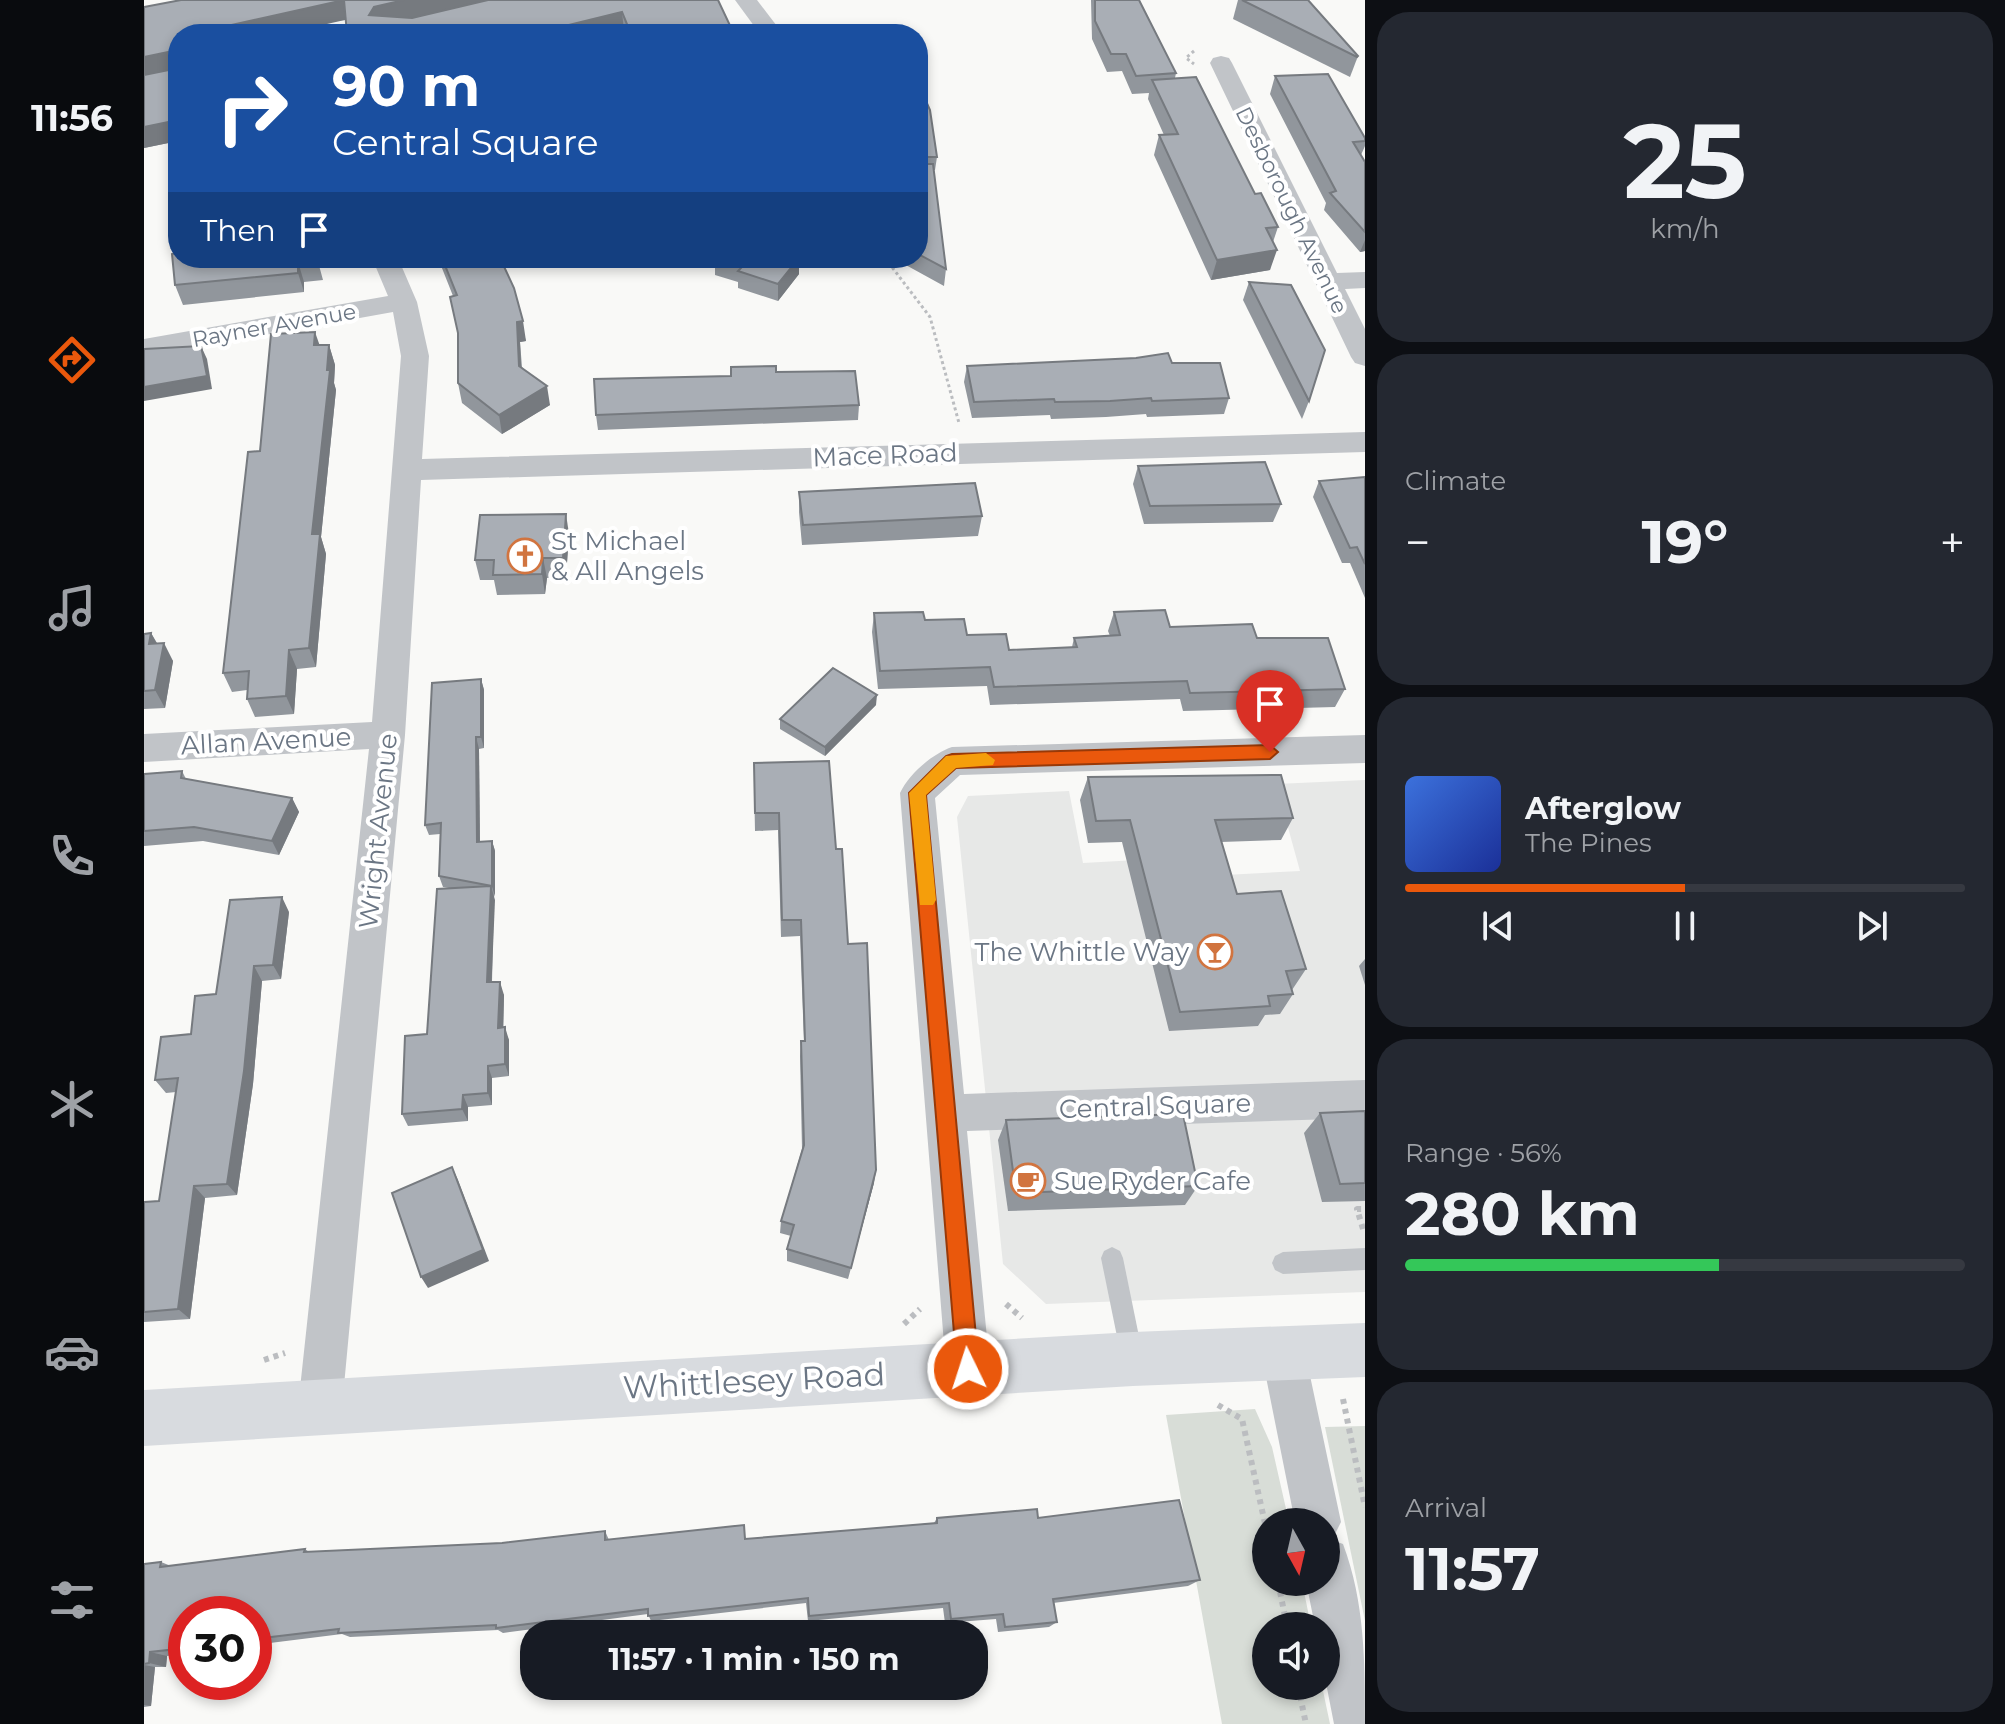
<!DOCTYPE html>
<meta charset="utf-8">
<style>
body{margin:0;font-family:Montserrat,sans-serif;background:#242831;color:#f1f3f6;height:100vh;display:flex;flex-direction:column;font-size:30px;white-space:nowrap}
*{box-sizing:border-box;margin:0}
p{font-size:26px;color:#9ea1a6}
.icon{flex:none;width:44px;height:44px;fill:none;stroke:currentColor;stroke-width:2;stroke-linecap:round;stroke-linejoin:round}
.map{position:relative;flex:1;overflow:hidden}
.drawer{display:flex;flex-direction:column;gap:12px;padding:12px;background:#0d0f14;width:640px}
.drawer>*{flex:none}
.banner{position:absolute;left:24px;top:24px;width:760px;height:244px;border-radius:32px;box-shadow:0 4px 12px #0003;background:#1a4fa0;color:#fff;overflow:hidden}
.needle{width:52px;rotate:172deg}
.buttons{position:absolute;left:1108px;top:1508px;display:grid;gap:16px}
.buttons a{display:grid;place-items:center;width:88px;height:88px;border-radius:50%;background:#171b24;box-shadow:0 4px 12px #0003;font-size:40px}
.speed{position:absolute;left:24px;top:1596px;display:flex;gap:16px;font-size:40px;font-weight:700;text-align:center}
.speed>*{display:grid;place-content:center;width:104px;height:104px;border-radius:50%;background:#171b24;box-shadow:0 4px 12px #0003;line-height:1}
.speed .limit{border:12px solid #d22;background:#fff;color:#111}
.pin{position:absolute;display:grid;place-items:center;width:68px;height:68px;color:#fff;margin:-82px -34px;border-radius:50% 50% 50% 0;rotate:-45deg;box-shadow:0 0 8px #0007}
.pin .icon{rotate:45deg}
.me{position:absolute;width:88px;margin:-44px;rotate:356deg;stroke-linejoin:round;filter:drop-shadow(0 0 6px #0008)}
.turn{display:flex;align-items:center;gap:28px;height:168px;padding:0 32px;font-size:36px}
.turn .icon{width:104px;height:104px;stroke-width:2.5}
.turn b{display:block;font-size:56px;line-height:68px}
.then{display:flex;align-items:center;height:76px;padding:0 32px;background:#0003;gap:16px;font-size:30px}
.big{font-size:60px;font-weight:700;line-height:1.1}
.drawer .card{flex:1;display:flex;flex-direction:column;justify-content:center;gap:12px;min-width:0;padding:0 28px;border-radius:32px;background:#242831}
.drawer .dial{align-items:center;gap:0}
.dial b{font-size:104px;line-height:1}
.song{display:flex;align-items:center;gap:24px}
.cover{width:96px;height:96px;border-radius:12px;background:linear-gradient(135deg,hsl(220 70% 55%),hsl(230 70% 35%))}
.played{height:8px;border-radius:4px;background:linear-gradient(90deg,#ea580c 50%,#363941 50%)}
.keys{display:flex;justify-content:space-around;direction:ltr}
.heat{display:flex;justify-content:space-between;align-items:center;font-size:44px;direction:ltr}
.charge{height:12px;border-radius:6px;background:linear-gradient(90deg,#34c759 56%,#363941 0)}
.trip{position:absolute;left:376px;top:1620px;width:468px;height:80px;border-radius:32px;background:#171b24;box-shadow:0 4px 12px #0003;font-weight:700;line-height:80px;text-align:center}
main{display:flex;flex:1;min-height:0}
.menu{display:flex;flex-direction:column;width:144px;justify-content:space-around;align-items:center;background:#090b0e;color:#9ea1a6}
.menu .icon{width:56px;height:56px}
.menu .active{color:#ea580c}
.menu b{font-size:36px;color:#f1f3f6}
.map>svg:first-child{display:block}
.built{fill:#e7e8e7}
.green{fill:#d8ddd7}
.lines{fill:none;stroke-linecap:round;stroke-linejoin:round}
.path-far1{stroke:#bbbdc0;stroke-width:3;stroke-dasharray:3 3;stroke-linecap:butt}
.path{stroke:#bbbdc0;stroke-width:6;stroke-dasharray:5 5;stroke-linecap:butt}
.lane{fill:#c1c4c8;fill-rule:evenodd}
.street{fill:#c1c4c8;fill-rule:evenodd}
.secondary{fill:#d8dbdf;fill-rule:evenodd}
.wall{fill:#91969c}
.shaded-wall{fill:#767a7f}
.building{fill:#a9aeb5;stroke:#767a7f;stroke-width:2}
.route{fill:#ea580c;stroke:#983908;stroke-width:2}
.slow{fill:#f59e0b}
.labels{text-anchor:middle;stroke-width:8;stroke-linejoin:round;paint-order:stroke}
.far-street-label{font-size:22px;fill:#6b7684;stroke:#fff}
.street-label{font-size:26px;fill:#6b7684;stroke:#fff}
.poi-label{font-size:26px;fill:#6b7684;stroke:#fff;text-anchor:start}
.near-street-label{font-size:32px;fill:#6b7684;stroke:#fff}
</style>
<main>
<nav class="menu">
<b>11:56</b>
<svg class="icon active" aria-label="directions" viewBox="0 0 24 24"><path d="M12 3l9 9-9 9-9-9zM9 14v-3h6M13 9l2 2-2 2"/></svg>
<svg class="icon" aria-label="music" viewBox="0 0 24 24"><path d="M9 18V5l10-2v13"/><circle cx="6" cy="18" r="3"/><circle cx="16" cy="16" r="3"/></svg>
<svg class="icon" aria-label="phone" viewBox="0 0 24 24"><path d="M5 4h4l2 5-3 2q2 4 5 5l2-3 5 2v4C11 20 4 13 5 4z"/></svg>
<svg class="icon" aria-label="climate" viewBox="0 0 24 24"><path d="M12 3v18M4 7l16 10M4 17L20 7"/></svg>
<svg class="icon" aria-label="car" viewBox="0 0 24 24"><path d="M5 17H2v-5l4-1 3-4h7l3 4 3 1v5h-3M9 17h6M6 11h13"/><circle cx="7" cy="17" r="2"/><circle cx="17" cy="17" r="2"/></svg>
<svg class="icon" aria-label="filters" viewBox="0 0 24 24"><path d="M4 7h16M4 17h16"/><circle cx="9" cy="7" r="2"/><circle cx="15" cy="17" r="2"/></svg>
</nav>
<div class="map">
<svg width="1221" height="1724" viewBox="0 0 1221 1724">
<rect width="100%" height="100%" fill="#f9f9f7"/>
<polygon class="built" points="1221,780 1221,1292 902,1304 859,1264 813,817 824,796 925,791 939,863 993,860 1043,877 1156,871 1132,784"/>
<g class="green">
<polygon points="1111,1409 1128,1447 1145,1522 1122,1522 1122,1582 1158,1582 1167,1626 1122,1626 1122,1686 1178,1686 1186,1724 1078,1724 1022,1415"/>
<polygon points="1221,1426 1221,1621 1181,1427"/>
</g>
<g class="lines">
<g class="path-far1">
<polyline points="191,34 209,30"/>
<polyline points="1050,51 1042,58 1050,64"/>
<polyline points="741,258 786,317 815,423"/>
</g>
<g class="path">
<polyline points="1219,1229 1213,1209 1221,1209"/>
<polyline points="862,1304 878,1318"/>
<polyline points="760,1324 776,1309"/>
<polyline points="120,1360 141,1353"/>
<polyline points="1199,1399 1221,1507"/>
<polyline points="1074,1405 1098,1419 1122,1528"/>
<polyline points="1134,1582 1143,1626"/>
<polyline points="1154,1686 1162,1724"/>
</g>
<g class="lane">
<polygon points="968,1247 976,1251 979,1258 999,1356 996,1364 988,1367 980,1364 977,1356 957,1258 960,1251"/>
<polygon points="1221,1248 1221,1270 1139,1274 1131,1270 1128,1263 1131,1256 1139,1252"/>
</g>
<g class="street">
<polygon points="591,0 613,0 639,34 616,34"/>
<polygon points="1077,56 1085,58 1088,63 1193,273 1221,272 1221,288 1201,289 1221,329 1221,366 1211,363 1207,357 1066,63 1069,58"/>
<polygon points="228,258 254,258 273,302 285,356 278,459 1221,432 1221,452 277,480 261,735 198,1407 192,1423 176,1429 160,1423 154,1407 225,749 0,762 0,734 228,722 257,356 249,312 0,357 0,339 244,296"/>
<path d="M1221,735V763L816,775L791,798L820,1094L1221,1080V1118L823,1131L846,1369L840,1385L824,1391L808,1385L802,1369L756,793C765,774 788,754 808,747Z"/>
<path d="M1139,1330L1155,1336L1161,1352L1197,1522L1188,1540L1199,1544C1221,1602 1221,1663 1221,1724H1190L1182,1683V1626H1171L1162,1582H1182V1522H1151L1117,1352L1123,1336Z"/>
</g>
<polygon class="secondary" points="1221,1323 1221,1377 989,1386 0,1446 0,1390 989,1332"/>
</g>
<g class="wall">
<polygon points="574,0 590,34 481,34 480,31 467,34 203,34 202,20 34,34 34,141 0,148 0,7"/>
<polygon points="947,0 995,0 1032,73 1031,78 1134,227 1129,242 1126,270 1067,280 1010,155 1015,135 1020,135 1004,99 1005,93 988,94 978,71 963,72 948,39"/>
<polygon points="1094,0 1164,0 1214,56 1206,77 1089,19"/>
<polygon points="1131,76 1221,138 1221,146 1217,155 1221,162 1221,251 1216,252 1180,210 1182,203 1126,94"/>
<polygon points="774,83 793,157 791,170 790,170 802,269 800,286 760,264 759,258 774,258"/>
<polygon points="173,258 179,280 160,282 160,292 39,305 31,285"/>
<polygon points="294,258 356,258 382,341 376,342 378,367 406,405 358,434 318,403 314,383 314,334 309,296"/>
<polygon points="655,258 655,274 634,301 594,288 594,282 571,275 571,259"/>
<polygon points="1105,282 1165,401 1158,419 1099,300"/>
<polygon points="175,345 185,345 191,365 190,383 192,390 177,537 182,554 172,667 153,669 150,714 111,717 103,699 103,690 88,692 79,673 116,451"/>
<polygon points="1028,363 1085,398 1080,414 1003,417 1002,414 962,417 907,419 906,415 828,418 820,382 823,366"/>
<polygon points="632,372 715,405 714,420 454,430 452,415 587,376"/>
<polygon points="994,466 1137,504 1129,522 1000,524 989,484"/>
<polygon points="1221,477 1221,598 1206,563 1198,563 1169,497 1175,481"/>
<polygon points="655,492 838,516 834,536 658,545 655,512"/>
<polygon points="425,534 422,577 403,578 401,594 353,595 350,580 336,580 331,560"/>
<polygon points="970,612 1026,627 1113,638 1201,689 1191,707 1039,711 1036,699 846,705 843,686 734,689 728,632 730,613 781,620 865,650 928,647 930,638 966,636 964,631"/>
<polygon points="7,633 13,643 29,661 21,708 0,709 0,634"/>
<polygon points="337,679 340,690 340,748 335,749 336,842 348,841 351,851 348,982 360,995 359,1028 365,1040 365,1076 348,1078 348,1105 324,1107 324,1121 264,1126 258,1114 283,1034 305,888 299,887 295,876 296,834 285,835 281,825"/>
<polygon points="732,705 681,756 636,729 636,719"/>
<polygon points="38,771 42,779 148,798 155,812 135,855 59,841 0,846 0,774"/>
<polygon points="944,777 1149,818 1137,840 1077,842 1093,894 1162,969 1148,990 1149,994 1136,1014 1121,1015 1114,1026 1025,1031 978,842 944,843 936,800"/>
<polygon points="610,781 692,849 730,1183 704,1279 643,1261 643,1249 647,1236 636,1233 637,1221 658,1149 656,1056 657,1041 660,1041 656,936 637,937 634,830 611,831"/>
<polygon points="145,912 137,979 118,981 109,1084 93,1195 61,1198 46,1319 0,1322 0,1202 15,1201 32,1092 22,1093 11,1080 47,1034 72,994"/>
<polygon points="1221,959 1221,985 1215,966"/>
<polygon points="1221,1111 1221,1201 1178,1202 1160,1133 1176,1113"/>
<polygon points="862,1120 1054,1186 1041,1205 864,1211 854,1140"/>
<polygon points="793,1518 894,1518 1056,1580 1044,1586 909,1603 913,1622 905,1627 854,1632 852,1619 801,1623 799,1608 664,1621 662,1603 507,1621 504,1614 359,1633 354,1630 206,1637 198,1634 110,1645 110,1614 42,1614 42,1654 23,1656 22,1667 11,1667 7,1706 0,1707 0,1564 17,1562 27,1566 161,1549 165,1552 358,1543 461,1531 465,1540 601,1539 790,1523"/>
</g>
<g class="shaded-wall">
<polygon points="200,0 205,19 139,34 76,34 74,28"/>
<polygon points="260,0 346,0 234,26 225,15 230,7"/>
<polygon points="478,12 480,31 467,34 396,34 396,32"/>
<polygon points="29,51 34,71 0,78 0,57"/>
<polygon points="34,120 34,141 0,148 0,127"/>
<polygon points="1221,240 1221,251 1216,252"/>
<polygon points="1133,250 1126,270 1067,280 1073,260"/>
<polygon points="655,258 655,274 634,301 634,284"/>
<polygon points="154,262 160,282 160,292 154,273"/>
<polygon points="379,321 382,341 376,342 378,385 375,366 373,322"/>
<polygon points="171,332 178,352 170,345"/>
<polygon points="185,345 191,365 190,383 192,390 177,537 182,554 172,667 165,648 168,534"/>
<polygon points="57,346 63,359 68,389 0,401 0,387"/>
<polygon points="403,386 406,405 358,434 355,415"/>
<polygon points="422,514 425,534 422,577 419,558"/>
<polygon points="399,558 403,578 401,594 398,574"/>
<polygon points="7,633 17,651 5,644"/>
<polygon points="20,643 29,661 21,708 11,690"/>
<polygon points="145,650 153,669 150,714 142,696"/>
<polygon points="337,679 340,690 340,748 337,737"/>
<polygon points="733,695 732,705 681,756 681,747"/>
<polygon points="332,737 335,749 336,853 333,842"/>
<polygon points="148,798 155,812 135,855 128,841"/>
<polygon points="348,841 351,851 351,897 348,886"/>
<polygon points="347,886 351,900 347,996 343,982"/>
<polygon points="138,897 145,912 137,979 129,965"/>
<polygon points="110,966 118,981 109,1084 93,1195 83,1184"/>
<polygon points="356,982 360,995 359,1041 354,1028"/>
<polygon points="361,1027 365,1040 365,1076 361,1064"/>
<polygon points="344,1066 348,1078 348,1105 344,1093"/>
<polygon points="319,1095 324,1107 324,1121 318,1109"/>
<polygon points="308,1167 314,1180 345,1261 284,1288 277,1277"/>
<polygon points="732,1170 730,1183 704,1279 707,1268"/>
<polygon points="50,1186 61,1198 46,1319 34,1309"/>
<polygon points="6,1652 23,1656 22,1667 5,1663"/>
<polygon points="0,1665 11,1667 7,1706 0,1705"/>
</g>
<g class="building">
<polygon points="37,0 260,0 230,7 225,15 268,18 344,0 574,0 590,34 487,34 478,12 396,32 398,34 203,34 200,0 74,28 76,34 34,34 34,120 0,127 0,75 30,69 29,51 0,57 0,7"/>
<polygon points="951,0 995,0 1032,73 992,76 982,54 967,54 951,21"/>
<polygon points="1098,0 1164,0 1214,56 1213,57"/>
<polygon points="1184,74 1221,138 1221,141 1209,142 1221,162 1221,232 1186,193 1192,191 1131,76"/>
<polygon points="1052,77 1111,194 1117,193 1134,227 1122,228 1133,250 1073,260 1015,135 1034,134 1008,80"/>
<polygon points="774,83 786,110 793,157 774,157"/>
<polygon points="774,164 789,164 802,269 774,254"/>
<polygon points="34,253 34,258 173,258 174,260 154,262 154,273 31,285 28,254"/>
<polygon points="298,258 356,258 370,288 379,321 373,322 375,366 403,386 355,415 314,383 314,333 306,297 313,295"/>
<polygon points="572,258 655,258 634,284 594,271 598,267"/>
<polygon points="1105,282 1147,285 1181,350 1165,401"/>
<polygon points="171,332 170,345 185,345 183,370 186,370 168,534 176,534 165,648 145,650 142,696 103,699 105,671 79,673 104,452 116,451 127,334"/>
<polygon points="57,346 63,376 0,387 0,349"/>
<polygon points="1024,353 1028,363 1076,363 1085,398 1008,401 1007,398 966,401 911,402 910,399 830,402 823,366 992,358"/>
<polygon points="632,366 632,372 711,371 715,405 452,415 450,379 587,376 587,367"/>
<polygon points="1121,462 1137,504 1006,506 994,466"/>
<polygon points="1221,477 1221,564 1213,547 1206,548 1175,481"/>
<polygon points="831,483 838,516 659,525 655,492"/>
<polygon points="422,514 419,558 399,558 398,574 349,575 350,560 331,560 336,515"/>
<polygon points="1021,610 1026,627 1108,624 1113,638 1184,638 1201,689 1046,693 1043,681 850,687 846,667 736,671 730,613 779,612 781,620 820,619 823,635 862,634 865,650 933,647 930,638 976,635 970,612"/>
<polygon points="7,633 5,644 20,643 11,690 0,691 0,634"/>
<polygon points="689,668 733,695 681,747 636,719"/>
<polygon points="337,679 337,737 332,737 333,842 348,841 348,886 295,876 297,823 281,825 288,683"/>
<polygon points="685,761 692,849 698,849 704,944 723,943 732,1170 707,1268 643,1249 650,1225 637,1221 660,1145 657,1041 661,1041 657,920 638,920 635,813 611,813 610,763"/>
<polygon points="38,771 37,778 148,798 128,841 50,827 0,831 0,774"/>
<polygon points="1137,775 1149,818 1071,820 1093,894 1137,891 1162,969 1142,971 1149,994 1124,996 1126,1006 1036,1012 986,820 952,821 944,777"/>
<polygon points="347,886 343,982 356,982 354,1028 361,1027 361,1064 344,1066 344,1093 319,1095 318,1109 258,1114 261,1036 283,1034 293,889"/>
<polygon points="138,897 129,965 110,966 100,1071 83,1184 50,1186 34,1309 0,1312 0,1202 15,1201 34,1078 11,1080 17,1037 47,1034 51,996 72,994 86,900"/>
<polygon points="1221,1111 1221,1183 1196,1184 1176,1113"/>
<polygon points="1039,1114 1054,1186 872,1193 862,1120"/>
<polygon points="308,1167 339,1250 277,1277 248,1193"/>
<polygon points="1035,1500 1056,1580 909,1599 913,1622 861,1627 859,1614 807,1619 805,1603 665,1616 664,1598 504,1616 504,1609 352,1628 352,1625 194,1633 195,1629 110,1639 110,1614 42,1614 42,1648 6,1652 5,1663 0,1664 0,1564 17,1562 16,1567 161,1549 160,1552 358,1543 461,1531 461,1540 600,1525 601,1539 793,1523 793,1518 893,1509 894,1518"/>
</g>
<polygon class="route" points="1126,745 1134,752 1126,759 812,768 782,795 835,1369 832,1377 824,1380 816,1377 813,1369 765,793 802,756 808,754"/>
<polygon class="slow" points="842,753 851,760 849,765 812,768 782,795 792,900 789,905 776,905 765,793 802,756"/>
<defs>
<g id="church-ring" transform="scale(1.8)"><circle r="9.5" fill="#fff" stroke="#d1743f" stroke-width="1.5"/><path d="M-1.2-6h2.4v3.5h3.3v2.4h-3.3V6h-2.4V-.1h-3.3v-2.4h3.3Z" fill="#d1743f"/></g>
<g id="bar-ring" transform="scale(1.8)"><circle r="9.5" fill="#fff" stroke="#d1743f" stroke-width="1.5"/><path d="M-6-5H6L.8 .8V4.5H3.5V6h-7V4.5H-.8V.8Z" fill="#d1743f"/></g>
<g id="cafe-ring" transform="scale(1.8)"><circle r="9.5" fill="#fff" stroke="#d1743f" stroke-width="1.5"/><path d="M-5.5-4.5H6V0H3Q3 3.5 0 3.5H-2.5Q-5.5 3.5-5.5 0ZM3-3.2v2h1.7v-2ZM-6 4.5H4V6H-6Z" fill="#d1743f"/></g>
</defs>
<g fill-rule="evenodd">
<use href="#church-ring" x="381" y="556"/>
<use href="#bar-ring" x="1071" y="952"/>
<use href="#cafe-ring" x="884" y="1181"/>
</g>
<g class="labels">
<g class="far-street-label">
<text transform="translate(1148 210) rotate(64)" y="8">Desborough Avenue</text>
<text transform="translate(130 325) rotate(-10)" y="8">Rayner Avenue</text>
</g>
<g class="street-label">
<text transform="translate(741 455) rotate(-2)" y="9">Mace Road</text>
<text transform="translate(122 741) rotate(-3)" y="9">Allan Avenue</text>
<text transform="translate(234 831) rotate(-84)" y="9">Wright Avenue</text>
<text transform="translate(1011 1106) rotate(-2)" y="9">Central Square</text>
</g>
<g class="poi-label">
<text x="407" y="550">St Michael<tspan x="407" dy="30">&amp; All Angels</tspan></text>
<text x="1045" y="961" text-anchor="end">The Whittle Way</text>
<text x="910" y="1190">Sue Ryder Cafe</text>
</g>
<g class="near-street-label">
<text transform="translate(610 1381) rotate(-3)" y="11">Whittlesey Road</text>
</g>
</g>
</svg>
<div class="buttons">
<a><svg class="needle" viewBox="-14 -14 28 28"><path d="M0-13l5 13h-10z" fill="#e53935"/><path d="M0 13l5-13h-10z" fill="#9ea1a6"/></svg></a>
<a><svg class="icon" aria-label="sound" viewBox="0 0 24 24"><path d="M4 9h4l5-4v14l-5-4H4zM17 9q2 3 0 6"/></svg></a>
</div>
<div class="speed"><div class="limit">30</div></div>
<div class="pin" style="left:1126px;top:752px;background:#d93025"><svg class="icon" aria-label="arrive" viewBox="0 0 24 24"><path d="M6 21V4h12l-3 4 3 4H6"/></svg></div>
<svg class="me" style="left:824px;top:1369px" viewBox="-20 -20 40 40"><circle r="17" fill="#ea580c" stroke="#fff" stroke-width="3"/><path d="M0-11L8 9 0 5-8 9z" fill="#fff"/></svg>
<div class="trip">11:57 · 1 min · 150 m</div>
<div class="banner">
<div class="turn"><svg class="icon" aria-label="right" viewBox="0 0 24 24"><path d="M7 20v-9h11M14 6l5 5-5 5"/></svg><div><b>90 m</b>Central Square</div></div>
<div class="then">Then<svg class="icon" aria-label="arrive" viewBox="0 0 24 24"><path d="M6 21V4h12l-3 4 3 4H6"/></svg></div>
</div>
</div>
<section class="drawer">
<div class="card dial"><b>25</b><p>km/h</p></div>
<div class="card"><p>Climate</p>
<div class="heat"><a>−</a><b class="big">19°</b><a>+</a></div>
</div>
<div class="card">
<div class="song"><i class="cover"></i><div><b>Afterglow</b><p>The Pines</p></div></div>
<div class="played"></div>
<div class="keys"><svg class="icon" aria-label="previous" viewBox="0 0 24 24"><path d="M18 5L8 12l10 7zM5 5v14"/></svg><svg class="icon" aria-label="pause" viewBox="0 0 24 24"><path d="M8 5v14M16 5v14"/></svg><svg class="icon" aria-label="next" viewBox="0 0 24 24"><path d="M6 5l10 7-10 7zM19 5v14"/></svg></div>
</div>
<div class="card"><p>Range · 56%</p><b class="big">280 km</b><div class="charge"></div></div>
<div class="card"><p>Arrival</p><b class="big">11:57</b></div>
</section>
</main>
